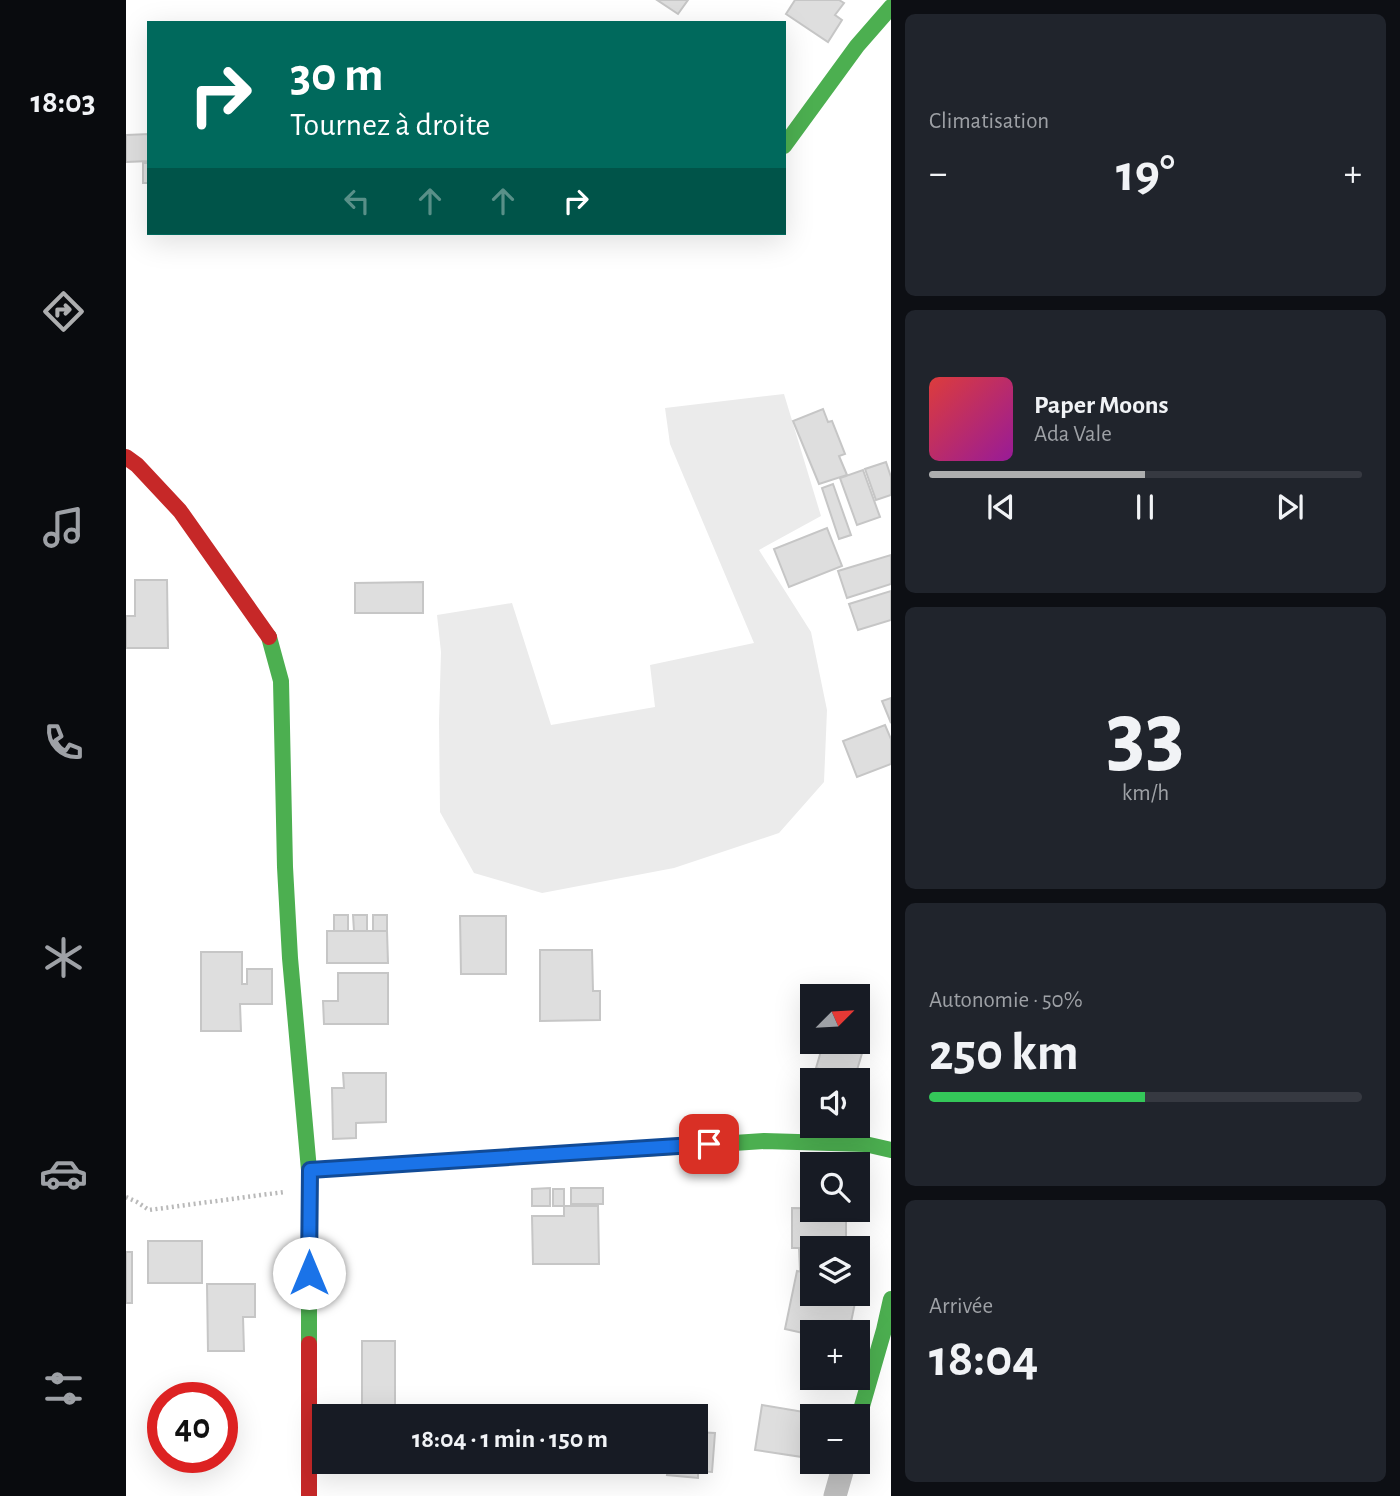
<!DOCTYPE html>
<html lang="fr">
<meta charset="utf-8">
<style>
body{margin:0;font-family:"Alegreya Sans",sans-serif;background:#20242c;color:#f1f3f6;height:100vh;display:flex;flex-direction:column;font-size:26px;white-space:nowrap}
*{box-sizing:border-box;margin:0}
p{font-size:23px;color:#9ea1a6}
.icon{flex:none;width:38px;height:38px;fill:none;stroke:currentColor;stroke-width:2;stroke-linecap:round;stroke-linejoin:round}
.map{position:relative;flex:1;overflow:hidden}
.side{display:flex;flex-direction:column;gap:14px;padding:14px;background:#0d0f14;width:509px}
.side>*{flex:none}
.guide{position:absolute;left:21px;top:21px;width:639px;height:214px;border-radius:0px;box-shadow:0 7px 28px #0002;background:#00695c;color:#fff;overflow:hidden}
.needle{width:46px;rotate:66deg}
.buttons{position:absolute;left:674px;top:984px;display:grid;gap:14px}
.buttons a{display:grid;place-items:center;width:70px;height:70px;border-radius:0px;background:#171b24;box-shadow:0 7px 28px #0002;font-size:35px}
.speed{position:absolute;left:21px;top:1382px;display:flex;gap:14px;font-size:35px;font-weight:700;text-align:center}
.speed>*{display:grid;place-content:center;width:91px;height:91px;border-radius:50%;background:#171b24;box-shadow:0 7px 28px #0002;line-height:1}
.speed .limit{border:10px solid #d22;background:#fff;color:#111}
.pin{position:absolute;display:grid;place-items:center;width:60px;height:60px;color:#fff;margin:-30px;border-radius:14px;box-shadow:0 4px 10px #0006}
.me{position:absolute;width:77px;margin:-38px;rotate:0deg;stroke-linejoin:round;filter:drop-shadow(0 0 5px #0008)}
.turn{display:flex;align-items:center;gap:24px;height:147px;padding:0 28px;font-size:32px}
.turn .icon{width:91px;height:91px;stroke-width:2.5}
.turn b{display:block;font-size:49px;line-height:60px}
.lanes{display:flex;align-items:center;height:66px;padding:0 28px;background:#0003;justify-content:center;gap:35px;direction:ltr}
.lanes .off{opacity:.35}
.big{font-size:52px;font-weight:600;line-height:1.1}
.side .tile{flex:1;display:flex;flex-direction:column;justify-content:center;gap:10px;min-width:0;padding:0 24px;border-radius:10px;background:#20242c}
.side .dial{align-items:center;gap:0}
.dial b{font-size:91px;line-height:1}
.song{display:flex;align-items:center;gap:21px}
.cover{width:84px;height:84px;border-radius:10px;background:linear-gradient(135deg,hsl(0 70% 55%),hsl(300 70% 35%))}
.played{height:7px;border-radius:4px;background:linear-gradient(90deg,#adaeaf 50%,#363941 50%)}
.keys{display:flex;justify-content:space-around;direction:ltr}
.heat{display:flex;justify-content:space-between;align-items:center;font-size:38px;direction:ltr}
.charge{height:10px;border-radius:5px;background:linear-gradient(90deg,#34c759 50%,#363941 0)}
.trip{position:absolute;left:186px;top:1404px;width:396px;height:70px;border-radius:0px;background:#171b24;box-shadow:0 7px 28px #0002;font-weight:600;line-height:70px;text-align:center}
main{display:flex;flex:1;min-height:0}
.tabs{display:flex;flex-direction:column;width:126px;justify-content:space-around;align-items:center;background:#090b0e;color:#9ea1a6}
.tabs .icon{width:49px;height:49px}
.tabs .on{color:#adaeaf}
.tabs b{font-size:32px;color:#f1f3f6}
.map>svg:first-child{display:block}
.green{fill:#ebebeb}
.building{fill:#dedede;stroke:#c6c6c6;stroke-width:2}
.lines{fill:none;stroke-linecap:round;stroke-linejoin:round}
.path{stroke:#b9b9b9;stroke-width:4.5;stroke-dasharray:2 3.5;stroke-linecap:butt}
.street{stroke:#bebebe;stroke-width:23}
.fast{stroke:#4caf50;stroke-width:16}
.slow{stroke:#ffc107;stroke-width:16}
.jam{stroke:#c62828;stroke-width:16}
.route-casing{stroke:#114b97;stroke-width:18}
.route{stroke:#1a73e8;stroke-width:12}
</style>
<main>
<nav class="tabs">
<b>18:03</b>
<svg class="icon on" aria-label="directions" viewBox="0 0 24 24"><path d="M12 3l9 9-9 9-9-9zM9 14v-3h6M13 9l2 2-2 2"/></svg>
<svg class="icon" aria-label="music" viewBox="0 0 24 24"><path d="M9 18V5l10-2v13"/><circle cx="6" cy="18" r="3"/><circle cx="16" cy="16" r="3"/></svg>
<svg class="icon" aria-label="phone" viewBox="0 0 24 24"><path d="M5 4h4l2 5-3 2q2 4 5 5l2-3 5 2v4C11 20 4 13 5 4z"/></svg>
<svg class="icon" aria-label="climate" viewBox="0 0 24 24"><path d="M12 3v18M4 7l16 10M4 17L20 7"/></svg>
<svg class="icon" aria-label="car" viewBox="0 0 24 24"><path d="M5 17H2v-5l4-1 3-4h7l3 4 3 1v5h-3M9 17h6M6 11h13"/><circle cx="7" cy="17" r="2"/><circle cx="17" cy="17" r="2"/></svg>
<svg class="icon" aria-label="filters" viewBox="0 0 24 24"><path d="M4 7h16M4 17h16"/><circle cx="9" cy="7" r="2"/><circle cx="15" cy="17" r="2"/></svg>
</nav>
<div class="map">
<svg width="765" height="1496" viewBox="0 0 765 1496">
<rect width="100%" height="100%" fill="#fff"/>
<polygon class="green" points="658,394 695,516 633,550 685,632 701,710 698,782 653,833 548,868 416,893 348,873 314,812 313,720 315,652 311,615 386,603 425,725 529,707 524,665 628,643 544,444 539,408"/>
<g class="building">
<polygon points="531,0 562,0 552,14"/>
<polygon points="669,0 713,0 718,3 709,15 716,20 702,42 660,14"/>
<polygon points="23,134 23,161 0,162 0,135"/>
<rect x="17" y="163" width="6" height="20"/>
<polygon points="697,409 702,422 706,421 719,454 713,456 721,475 693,484 667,421"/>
<polygon points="760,462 765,477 765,495 750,500 739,469"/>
<polygon points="737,470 754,517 731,525 714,478"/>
<polygon points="707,484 725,535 713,539 696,488"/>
<polygon points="701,528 716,566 663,587 648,549"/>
<polygon points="765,555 765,584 721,598 712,571"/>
<polygon points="9,580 41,580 42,648 0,648 0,616 9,616"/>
<polygon points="297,582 297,613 229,613 229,583"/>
<polygon points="765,591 765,620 732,630 723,604"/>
<polygon points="765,698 765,723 756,701"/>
<polygon points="759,725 765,739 765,764 731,777 717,741"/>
<rect x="208" y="915" width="14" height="16"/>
<polygon points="227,915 241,915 241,931 228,931"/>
<rect x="247" y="915" width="14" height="16"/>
<polygon points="334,916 380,916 380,974 335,974"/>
<polygon points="201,931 261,931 262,963 201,963"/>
<polygon points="414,950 466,950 467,991 474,991 474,1020 414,1021"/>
<polygon points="75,952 116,952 116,984 121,984 121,969 146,969 146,1004 114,1004 115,1031 75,1031"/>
<polygon points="212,973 262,973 262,1024 198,1024 197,1001 212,1001"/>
<polygon points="732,1038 740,1040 728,1080 690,1068 698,1041 732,1041"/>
<polygon points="217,1073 260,1073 260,1122 230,1123 230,1138 207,1139 206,1088 218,1088"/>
<polygon points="424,1188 424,1206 406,1206 406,1189"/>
<rect x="445" y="1188" width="32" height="16"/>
<rect x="427" y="1189" width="11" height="17"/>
<polygon points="438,1206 472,1206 473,1264 407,1264 406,1216 438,1216"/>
<polygon points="666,1208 720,1209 720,1248 666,1248"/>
<rect x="22" y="1241" width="54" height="42"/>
<polygon points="673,1248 686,1248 686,1270 674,1270"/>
<rect x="0" y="1252" width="6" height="51"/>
<polygon points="671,1271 686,1274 686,1293 731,1293 723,1332 686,1332 686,1335 659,1329"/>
<polygon points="81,1284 129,1284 129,1317 117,1317 118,1351 82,1351"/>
<polygon points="236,1341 269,1341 269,1416 244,1416 244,1408 236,1408"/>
<polygon points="527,1405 565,1408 564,1416 526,1416"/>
<polygon points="636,1405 684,1413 676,1457 629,1450"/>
<polygon points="569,1432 589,1433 586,1472 572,1471 572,1478 541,1475 542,1469 523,1467 523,1461 569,1461"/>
</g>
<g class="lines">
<polyline class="path" points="0,1197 11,1202 23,1210 158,1192"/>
<polyline class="street" points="709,1496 719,1461"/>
<g class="fast">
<polyline points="658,146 731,46 765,7"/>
<polyline points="143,637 155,681 159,867 164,958 183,1170 183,1344"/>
<polyline points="578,1145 638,1141 739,1144 765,1150"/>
<polyline points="732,1420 758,1330 765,1299"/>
</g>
<polyline class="slow" points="183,1170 578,1145"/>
<g class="jam">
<polyline points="0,457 11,465 54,511 143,637"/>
<polyline points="183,1344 183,1496"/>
</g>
</g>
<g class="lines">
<g class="route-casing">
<polyline id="route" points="183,1273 184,1170 583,1144"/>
</g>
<use href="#route" class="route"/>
</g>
</svg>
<div class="buttons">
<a><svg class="needle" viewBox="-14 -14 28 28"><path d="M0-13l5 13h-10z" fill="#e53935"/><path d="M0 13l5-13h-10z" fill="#9ea1a6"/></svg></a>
<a><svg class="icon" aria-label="sound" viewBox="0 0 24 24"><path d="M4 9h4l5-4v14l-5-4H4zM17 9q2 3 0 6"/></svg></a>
<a><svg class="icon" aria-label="search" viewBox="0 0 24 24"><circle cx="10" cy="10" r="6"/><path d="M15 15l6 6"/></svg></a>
<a><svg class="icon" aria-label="layers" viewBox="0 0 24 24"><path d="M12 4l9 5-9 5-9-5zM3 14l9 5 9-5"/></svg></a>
<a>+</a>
<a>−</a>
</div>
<div class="speed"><div class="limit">40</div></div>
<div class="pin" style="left:583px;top:1144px;background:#d93025"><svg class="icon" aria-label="arrive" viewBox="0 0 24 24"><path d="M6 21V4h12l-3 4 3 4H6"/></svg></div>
<svg class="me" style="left:183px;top:1273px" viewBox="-20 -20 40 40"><circle r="19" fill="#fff"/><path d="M0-13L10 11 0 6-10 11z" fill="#1a73e8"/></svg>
<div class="trip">18:04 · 1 min · 150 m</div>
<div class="guide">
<div class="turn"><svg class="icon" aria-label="right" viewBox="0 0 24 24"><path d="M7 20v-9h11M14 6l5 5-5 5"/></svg><div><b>30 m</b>Tournez à droite</div></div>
<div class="lanes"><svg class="icon off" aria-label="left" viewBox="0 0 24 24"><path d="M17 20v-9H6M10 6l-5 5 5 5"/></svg><svg class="icon off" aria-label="ahead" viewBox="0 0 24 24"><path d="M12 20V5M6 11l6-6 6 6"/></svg><svg class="icon off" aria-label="ahead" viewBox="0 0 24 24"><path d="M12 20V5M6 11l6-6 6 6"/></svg><svg class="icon" aria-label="right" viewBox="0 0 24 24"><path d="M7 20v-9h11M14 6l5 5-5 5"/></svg></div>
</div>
</div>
<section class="side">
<div class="tile"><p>Climatisation</p>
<div class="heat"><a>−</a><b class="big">19°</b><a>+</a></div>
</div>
<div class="tile">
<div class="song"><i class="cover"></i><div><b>Paper Moons</b><p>Ada Vale</p></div></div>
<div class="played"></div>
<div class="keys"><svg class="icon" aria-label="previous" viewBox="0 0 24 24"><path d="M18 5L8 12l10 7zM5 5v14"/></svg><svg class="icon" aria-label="pause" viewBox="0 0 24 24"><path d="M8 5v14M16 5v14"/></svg><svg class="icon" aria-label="next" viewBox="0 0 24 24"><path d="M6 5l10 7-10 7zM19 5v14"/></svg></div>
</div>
<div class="tile dial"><b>33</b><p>km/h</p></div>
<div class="tile"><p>Autonomie · 50%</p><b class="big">250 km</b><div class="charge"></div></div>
<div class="tile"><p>Arrivée</p><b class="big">18:04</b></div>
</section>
</main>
